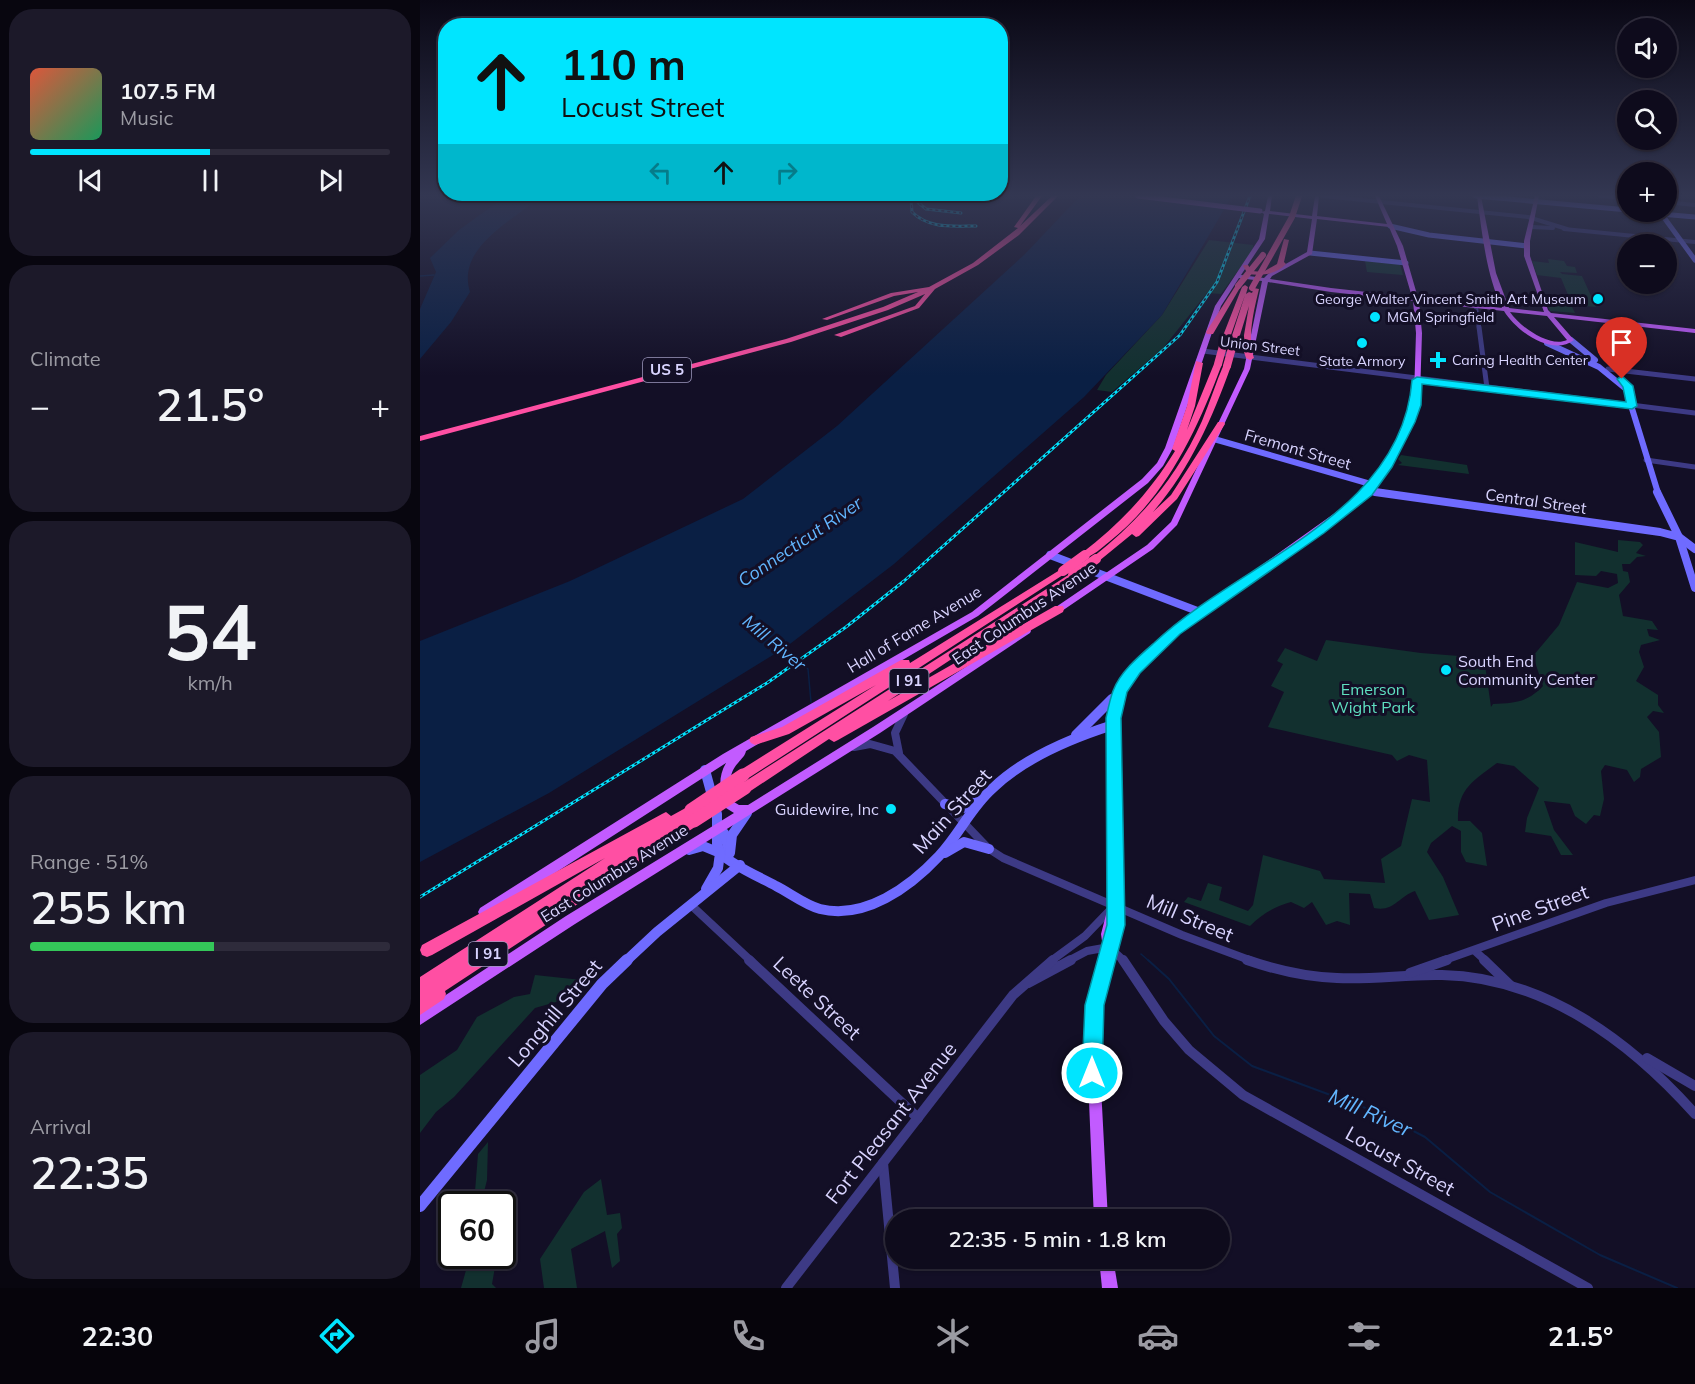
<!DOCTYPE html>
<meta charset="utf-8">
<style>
body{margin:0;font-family:Mulish,sans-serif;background:#1c1929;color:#f1f3f6;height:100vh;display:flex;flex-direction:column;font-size:22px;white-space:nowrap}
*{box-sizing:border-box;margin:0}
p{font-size:20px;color:#9b9ba3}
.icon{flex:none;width:33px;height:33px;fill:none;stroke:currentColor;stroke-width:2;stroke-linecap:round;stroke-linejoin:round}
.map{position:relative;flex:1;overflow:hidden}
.drawer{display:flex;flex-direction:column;gap:9px;padding:9px;background:#08060f;width:420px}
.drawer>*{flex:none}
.guide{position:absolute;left:18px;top:18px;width:570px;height:183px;border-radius:24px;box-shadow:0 2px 4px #0004,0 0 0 2px #2e2b3b;background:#00e5ff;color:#111;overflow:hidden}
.tools{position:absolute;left:1197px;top:18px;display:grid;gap:12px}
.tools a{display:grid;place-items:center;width:60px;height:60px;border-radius:50%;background:#0e0b1c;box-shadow:0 2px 4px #0004,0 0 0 2px #2e2b3b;font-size:30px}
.speed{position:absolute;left:18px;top:1191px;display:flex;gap:12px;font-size:30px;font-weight:700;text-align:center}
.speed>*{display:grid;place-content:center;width:78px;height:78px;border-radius:50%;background:#0e0b1c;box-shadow:0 2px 4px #0004,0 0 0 2px #2e2b3b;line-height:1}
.speed .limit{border:3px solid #111;border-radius:9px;background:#fff;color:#111}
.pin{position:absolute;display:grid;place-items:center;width:51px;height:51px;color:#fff;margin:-62px -26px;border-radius:50% 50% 50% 0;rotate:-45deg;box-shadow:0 0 6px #0007}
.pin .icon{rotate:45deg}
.me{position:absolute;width:66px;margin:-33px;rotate:0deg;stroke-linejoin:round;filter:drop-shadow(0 0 4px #0008)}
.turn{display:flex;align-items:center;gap:21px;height:126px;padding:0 24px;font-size:27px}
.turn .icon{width:78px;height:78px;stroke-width:2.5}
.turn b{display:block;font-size:42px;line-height:51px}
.lanes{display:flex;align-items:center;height:57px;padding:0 24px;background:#0003;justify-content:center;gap:30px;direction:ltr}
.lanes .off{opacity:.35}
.big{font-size:45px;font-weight:600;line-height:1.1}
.drawer .widget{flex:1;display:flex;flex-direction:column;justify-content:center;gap:9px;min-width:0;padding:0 21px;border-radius:24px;background:#1c1929}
.drawer .dial{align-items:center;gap:0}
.dial b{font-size:78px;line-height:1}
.song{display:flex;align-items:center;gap:18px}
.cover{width:72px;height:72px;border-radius:9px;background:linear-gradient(135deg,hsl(10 70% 55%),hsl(150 70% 35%))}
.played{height:6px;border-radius:3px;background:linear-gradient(90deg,#00e5ff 50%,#2e2b3b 50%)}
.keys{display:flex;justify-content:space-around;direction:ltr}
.heat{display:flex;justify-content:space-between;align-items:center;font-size:33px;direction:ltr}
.charge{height:9px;border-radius:4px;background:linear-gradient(90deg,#34c759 51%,#2e2b3b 0)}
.trip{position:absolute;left:465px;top:1209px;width:345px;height:60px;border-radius:30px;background:#0e0b1c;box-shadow:0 2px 4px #0004,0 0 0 2px #2e2b3b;font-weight:600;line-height:60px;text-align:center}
.dock{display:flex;height:96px;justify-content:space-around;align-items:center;background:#06040b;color:#9b9ba3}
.dock .icon{width:42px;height:42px}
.dock .current{color:#00e5ff}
.dock b{font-size:27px;color:#f1f3f6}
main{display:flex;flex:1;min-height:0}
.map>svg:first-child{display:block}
.green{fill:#12302f}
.water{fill:#0a1f44}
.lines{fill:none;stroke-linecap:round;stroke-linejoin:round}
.stream-far1{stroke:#0a1f44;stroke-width:1.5}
.stream{stroke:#0a1f44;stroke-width:2}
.tertiary-far3{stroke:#3d3a85;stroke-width:4}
.tertiary-far2{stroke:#3d3a85;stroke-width:5}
.tertiary-far1{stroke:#3d3a85;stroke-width:8}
.tertiary{stroke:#3d3a85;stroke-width:10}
.secondary-far4{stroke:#6f6bff;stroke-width:5}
.secondary-far3{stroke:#6f6bff;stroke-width:6}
.secondary-far2{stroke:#6f6bff;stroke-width:8}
.secondary-far1{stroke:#6f6bff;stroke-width:10}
.secondary{stroke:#6f6bff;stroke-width:12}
.primary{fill:#c25bff;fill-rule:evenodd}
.motorway{fill:#ff4fa3;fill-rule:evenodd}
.rail-casing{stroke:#00e5ff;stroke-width:3}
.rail{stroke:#130f26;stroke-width:1.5;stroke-dasharray:3;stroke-linecap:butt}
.primary-bridge{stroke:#c25bff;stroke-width:5}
.motorway-bridge-far3{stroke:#ff4fa3;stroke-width:6}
.motorway-bridge-far2{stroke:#ff4fa3;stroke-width:8}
.motorway-bridge-far1{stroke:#ff4fa3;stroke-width:10}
.motorway-bridge{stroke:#ff4fa3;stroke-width:13}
.route{fill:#00e5ff;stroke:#0095a6;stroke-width:1.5}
.poi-dot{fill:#00e5ff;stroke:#130f26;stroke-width:2}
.labels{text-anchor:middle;stroke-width:6;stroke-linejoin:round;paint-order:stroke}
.far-poi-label{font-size:14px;fill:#d9d4ff;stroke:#130f26;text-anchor:start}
.far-street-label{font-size:14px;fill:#d9d4ff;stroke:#130f26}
.shield{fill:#130f26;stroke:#9e99be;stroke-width:1.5}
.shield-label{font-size:15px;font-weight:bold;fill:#d9d4ff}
.street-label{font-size:16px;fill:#d9d4ff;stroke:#130f26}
.poi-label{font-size:16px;fill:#d9d4ff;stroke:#130f26;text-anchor:start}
.park-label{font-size:16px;fill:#5fe0c0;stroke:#130f26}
.water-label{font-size:18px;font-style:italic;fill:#62b6ff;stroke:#130f26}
.near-street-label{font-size:20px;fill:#d9d4ff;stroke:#130f26}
.near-water-label{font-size:21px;font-style:italic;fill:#62b6ff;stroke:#130f26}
</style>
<main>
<section class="drawer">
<div class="widget">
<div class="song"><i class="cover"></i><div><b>107.5 FM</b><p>Music</p></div></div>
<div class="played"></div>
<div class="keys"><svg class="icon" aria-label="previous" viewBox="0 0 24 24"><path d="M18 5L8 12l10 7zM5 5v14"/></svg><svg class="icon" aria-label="pause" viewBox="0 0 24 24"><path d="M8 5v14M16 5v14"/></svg><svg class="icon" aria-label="next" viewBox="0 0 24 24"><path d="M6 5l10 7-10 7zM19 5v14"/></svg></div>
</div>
<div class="widget"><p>Climate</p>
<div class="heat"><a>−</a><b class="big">21.5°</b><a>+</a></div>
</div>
<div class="widget dial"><b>54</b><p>km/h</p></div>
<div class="widget"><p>Range · 51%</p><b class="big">255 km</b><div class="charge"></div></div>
<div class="widget"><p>Arrival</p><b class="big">22:35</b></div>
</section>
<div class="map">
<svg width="1275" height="1288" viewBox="0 0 1275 1288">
<rect width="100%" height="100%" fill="#130f26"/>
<g class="green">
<polygon points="789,240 833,245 833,250 801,294 787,293 743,348 692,392 677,390 686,375 742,315"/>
<polygon points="1128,259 1144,261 1147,266 1155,267 1157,273 1140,272 1142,274 1162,276 1176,307 1151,305 1155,313 1130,311 1125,300 1151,302 1141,278 1117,275 1112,261 1129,263"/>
<polygon points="945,261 980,264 983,275 947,272"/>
<polygon points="981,455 1047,465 1049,474 978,465 982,463 978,459"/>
<path d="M1198,540L1220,542L1223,545L1216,553L1226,556L1217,557L1210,564H1202L1203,571L1208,572L1210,582L1199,595L1203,616L1232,621L1238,630L1227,629L1229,636L1240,640L1221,645L1219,652L1224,667L1216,681L1238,695V705L1244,713L1233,711L1227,717L1239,732L1241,757L1221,769L1220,777L1214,782L1207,770L1185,765L1181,771L1184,799L1180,816L1174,815L1166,824L1155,816L1150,804L1124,801L1134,830L1153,855H1141L1131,836L1105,832L1107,818L1119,788L1094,766L1077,763C1054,780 1037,789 1038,821H1050L1062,833L1067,866L1046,862L1041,852V831L1032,826L1011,843L1007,852L1023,877L1039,915L1009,920L995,891C978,897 974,912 954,908L950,894L929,893L930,925L917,921L906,925L892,902L884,908L871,902C854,907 842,914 830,926L764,902L768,897L781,901L788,883L802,887L799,900L828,911L833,905L843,855L900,871L904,879L965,883L961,859L981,846L992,799L1010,802L1007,760L989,755L977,761L972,755L848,727L864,692L851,686L863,664L857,661L865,648L897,661L906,640L1001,653L1064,658L1071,707L1073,704C1095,703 1108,702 1123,686L1113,656L1139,625L1157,582L1188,588L1198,583L1197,574L1181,571L1176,576L1155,575V542L1198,552Z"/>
<polygon points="115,975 171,981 170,984 149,990 136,1002 115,1008 34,1097 16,1112 0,1133 0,1075 37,1050 57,1017 94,997 110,994"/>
<polygon points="68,1142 67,1180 61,1204 54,1204 58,1154"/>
<polygon points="181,1179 187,1215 200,1213 202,1228 197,1234 200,1261 192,1268 185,1231 151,1249 157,1288 124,1288 120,1259 164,1192"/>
<polygon points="50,1256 70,1256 75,1267 72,1284 76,1288 41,1288"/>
</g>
<g class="water">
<path d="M86,196H121C93,221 36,247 50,292L31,322L0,359V309L16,272L10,258L39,230Z"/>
<polygon points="660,196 812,196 742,315 664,397 474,564 366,647 129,793 0,862 0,641 150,581 323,499 417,426 605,254"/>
</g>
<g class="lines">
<g class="stream-far1">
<polyline points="0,276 14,275"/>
<polyline points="364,646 388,669 391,702"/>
<polyline points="721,954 729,961"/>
</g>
<polyline class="stream" points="728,960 749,979 794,1036 832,1066 959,1113 1005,1137 1070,1192 1180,1255 1257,1288"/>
<g class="tertiary-far3">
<polyline points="281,196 319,196"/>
<polyline points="903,196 1108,217 1147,229"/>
<polyline points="1180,196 1208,198"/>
<polyline points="1246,202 1275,205"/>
<polyline points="1111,227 1133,228"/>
<polyline points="1144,229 1275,242"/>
<polyline points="1056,307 1059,328"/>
</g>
<g class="tertiary-far2">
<polyline points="1059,327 1067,388"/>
<polyline points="783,351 1275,413"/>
<polyline points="1188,369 1275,379"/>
<polyline points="1226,460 1275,467"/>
</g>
<g class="tertiary-far1">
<polyline points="434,747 450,744 475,751 569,849 583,858 762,935 832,961"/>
<polyline points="479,753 475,733 484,714"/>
<polyline points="272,906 331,961"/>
<polyline points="1055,951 1066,961"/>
<polyline points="631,961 665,936 691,909"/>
<polyline points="648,961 667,951 689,947 704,961"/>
<polyline points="1022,961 1186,903 1275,880"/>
</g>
<g class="tertiary">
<polyline points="329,960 498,1118"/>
<polyline points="703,960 744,1021 769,1050 823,1095 1168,1288"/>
<path d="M827,960C856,970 886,977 917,978C952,980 987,974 1022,975C1124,977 1210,1041 1275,1114"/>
<polyline points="1064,960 1091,986"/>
<polyline points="990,973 1027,960"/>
<polyline points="608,983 651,960"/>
<polyline points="1227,1058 1275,1086"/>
<polyline points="463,1163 475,1288"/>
<polyline points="366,1288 593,995 633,960"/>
</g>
<g class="secondary-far4">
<polyline points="1056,196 1208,210"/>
<polyline points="1218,212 1275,217"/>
<polyline points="1240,212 1275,260"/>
<polyline points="970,226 1009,235 1107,246"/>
<polyline points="890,253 986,263"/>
</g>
<g class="secondary-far3">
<polyline points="1151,340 1175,360"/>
<polyline points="1127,343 1179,367 1206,389 1238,493"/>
<polyline points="794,439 954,485"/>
<polyline points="949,491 965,493"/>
</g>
<g class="secondary-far2">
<polyline points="955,492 1240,532 1259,537 1275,549"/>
<polyline points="1237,492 1259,537 1275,588"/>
<polyline points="630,555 780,612"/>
<polyline points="690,701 700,691"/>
</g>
<g class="secondary-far1">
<polyline points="656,735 692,699"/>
<path d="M285,770L297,814V844L301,854C317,868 338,876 356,886C370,893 385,905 400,909C445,920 490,887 519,856C539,835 551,807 573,788C604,758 652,738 693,725"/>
<polyline points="525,804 543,808 559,800"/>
<polyline points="298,828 304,833 309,850"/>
<polyline points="269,850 283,846 300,853 298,868 286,889"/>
<polyline points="310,853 312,835 327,813"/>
<polyline points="525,853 544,842 569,849"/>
<polyline points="206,961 237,932 320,865"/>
</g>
<polyline class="secondary" points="0,1206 182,984 207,960"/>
<g class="primary">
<path d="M848,196H852L850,211L892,216L895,196H899L897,216L967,224L955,196H959L983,246L998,298L1082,308C1066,274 1062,233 1057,196H1061L1076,273L1089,308L1124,312L1104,256V241L1115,196H1119L1110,241V256L1128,310L1131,313L1275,329V333L1134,317L1154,340C1132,357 1096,331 1084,311L999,302L1002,333L1000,395L995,418L970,469L942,502L758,633L728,659L705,692L697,735L702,925L684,985L678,1030L688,1220H674L666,1030L672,985L683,948L681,934L687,911L690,907L687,735L695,691L722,655L752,629L936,498L964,466L989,418L994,395L996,333L993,301L911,292L848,282L830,369L757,525L733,549L636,615H630L629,613L630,611L727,545L751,522L824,369L842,281L819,278L801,306L753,448L743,466L728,483L558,616L326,751C325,756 322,758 318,763C307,775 310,788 314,802L319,805H328L453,727L604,629H610L611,631L610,633L460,733L155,924L0,1025V1012L146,916L314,813L306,808C300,793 297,778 306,763L68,916L64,918L60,916L58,912L60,908L303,754L552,612L722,479L737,463L745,448L795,306L839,239L844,214L841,212L845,211ZM849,214L892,219L887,252L848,274L844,278L821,275L845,239ZM897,219L969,227L977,246L992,297L911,288L850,279L852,276L892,254ZM1090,312L1127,316L1147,340C1130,348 1100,327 1090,312Z"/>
<polygon points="679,1258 693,1258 698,1288 682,1288"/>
</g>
<g class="motorway">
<polygon points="616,196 622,196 600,226 632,196 638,196 599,235 558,265 515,289 499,308 421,337 414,335 495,306 505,294 468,310 371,342 0,441 0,436 366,339 463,307 498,292 474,296 407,320 402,319 471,293 509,287 553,263 598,228 594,227"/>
<path d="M864,239L869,240L864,262L866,264C857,274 842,276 828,274L823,266L824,265H828L832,271L843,272L857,264Z"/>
<polygon points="816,285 821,286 793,334 787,334 786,332"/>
<path d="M825,285L828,287L826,294L829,292L832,293L834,288L839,289C834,310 827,337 834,358L830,360L826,358L824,352V335L829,306L816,348L812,350L808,348L825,295L807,346L803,348L799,346L822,287Z"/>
<path d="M776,361L783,363L775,406L767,430L794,364L798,362L802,364C777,431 746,497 689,542C681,548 671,559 662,557L660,555L662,553C700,524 730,492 755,451L752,449L767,406Z"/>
<path d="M804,364L811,366C792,419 770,469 733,512L751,495L798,422H804L805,424L757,499L719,536L716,537L712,534L679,561H673L671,559L673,557C721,519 757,477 782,421C790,402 796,382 804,364Z"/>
<polygon points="643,568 646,569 648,571 646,573 327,779 323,780 319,779 317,775 319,771 456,685 369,734 335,745 331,743 329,740 331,737 362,727 481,660 489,660 490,663"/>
<polygon points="653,572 656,573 658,575 656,577 468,701 635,606 643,606 644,609 643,612 418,740 414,742 409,739 329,792 325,793 321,792 319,788 321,784"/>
<polygon points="271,805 275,806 277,810 271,816 278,817 280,821 278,825 25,991 26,994 24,999 0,1015 0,977 185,858 12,955 7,957 2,955 0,950 2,945 242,814 246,812 251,816"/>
</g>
<g class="rail-casing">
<g id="rail">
<polyline points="490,196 506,209 541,213"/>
<path d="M491,199L492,212C509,229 533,226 556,226"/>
<polyline points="0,897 347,683 426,627 484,581 760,335 797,282 830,196"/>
</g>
</g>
<use href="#rail" class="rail"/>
<polyline class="primary-bridge" points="718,196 840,211"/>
<g class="motorway-bridge-far3">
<polyline points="818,286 843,255"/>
<polyline points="832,288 872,217 879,196"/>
</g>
<g class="motorway-bridge-far2">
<polyline points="798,364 803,346"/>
<polyline points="807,366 812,348"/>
</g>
<g class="motorway-bridge-far1">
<polyline points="643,571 665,555"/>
<polyline points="653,575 676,559"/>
</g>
<g class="motorway-bridge">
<polyline points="271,810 323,775"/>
<polyline points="274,821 325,788"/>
</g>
</g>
<linearGradient id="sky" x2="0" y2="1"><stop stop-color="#0a0815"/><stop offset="0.52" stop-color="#333752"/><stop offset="1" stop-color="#333752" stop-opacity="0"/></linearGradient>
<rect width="1275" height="376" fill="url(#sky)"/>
<path class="route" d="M997,377L1206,402L1203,387L1197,379L1202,376L1213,386L1217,406L1212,409L1002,384L1001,405L995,422L972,467L952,495L904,533L760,634L720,673L707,692L701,718L705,925L684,1005L682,1073L679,1080L672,1083L665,1080L662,1073L665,1005L687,925L686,718C688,709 690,699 693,691C700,672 719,656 734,643C820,561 982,516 992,380Z"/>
<g class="poi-dot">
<circle cx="1178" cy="299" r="6"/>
<circle cx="955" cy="317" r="6"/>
<circle cx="942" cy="343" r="6"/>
<path d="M1015 351h6v6h6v6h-6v6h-6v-6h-6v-6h6z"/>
<circle cx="1026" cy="670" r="6"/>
<circle cx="471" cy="809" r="6"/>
</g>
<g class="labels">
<g class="far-poi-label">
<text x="1166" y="304" text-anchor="end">George Walter Vincent Smith Art Museum</text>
<text x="967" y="322">MGM Springfield</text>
<text x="1032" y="365">Caring Health Center</text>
<text x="942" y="366" text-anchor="middle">State Armory</text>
</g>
<g class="far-street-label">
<text transform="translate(840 346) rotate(7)" y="5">Union Street</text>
</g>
<g class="shield">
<rect x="223" y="358" width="48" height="24" rx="4.5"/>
<rect x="469.5" y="669" width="39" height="24" rx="4.5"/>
<rect x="48.5" y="942" width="39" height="24" rx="4.5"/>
</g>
<g class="shield-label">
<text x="247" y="375">US 5</text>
<text x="489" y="686">I 91</text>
<text x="68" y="959">I 91</text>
</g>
<g class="street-label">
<text transform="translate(878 449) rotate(16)" y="6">Fremont Street</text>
<text transform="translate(1116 501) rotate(8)" y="6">Central Street</text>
<text transform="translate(604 613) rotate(-34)" y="6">East Columbus Avenue</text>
<text transform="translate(494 629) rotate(-31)" y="6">Hall of Fame Avenue</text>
<text transform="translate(194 873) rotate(-32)" y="6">East Columbus Avenue</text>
</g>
<g class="poi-label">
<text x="1038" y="667">South End<tspan x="1038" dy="18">Community Center</tspan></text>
<text x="459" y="815" text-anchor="end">Guidewire, Inc</text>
</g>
<g class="park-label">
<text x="953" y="695">Emerson<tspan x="953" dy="18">Wight Park</tspan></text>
</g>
<g class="water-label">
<text transform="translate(380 542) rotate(-34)" y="6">Connecticut River</text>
<text transform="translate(354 643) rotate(40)" y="6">Mill River</text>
</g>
<g class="near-street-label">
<text transform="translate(532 811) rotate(-48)" y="7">Main Street</text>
<text transform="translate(1120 908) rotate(-20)" y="7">Pine Street</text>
<text transform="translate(770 918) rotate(23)" y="7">Mill Street</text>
<text transform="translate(397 998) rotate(43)" y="7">Leete Street</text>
<text transform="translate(135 1013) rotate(-50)" y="7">Longhill Street</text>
<text transform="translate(471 1123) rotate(-52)" y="7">Fort Pleasant Avenue</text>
<text transform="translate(980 1161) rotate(29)" y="7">Locust Street</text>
</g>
<g class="near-water-label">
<text transform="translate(950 1113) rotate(24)" y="7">Mill River</text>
</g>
</g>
</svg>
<div class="tools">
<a><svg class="icon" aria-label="sound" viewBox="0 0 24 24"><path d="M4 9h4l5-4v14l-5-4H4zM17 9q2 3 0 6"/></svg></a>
<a><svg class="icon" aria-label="search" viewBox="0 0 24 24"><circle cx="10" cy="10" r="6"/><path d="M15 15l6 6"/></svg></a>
<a>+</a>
<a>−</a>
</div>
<div class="speed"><div class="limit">60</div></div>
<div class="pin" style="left:1202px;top:379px;background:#d93025"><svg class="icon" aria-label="arrive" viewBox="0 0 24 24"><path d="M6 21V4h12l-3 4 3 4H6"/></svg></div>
<svg class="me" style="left:672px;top:1073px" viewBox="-20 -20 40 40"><circle r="17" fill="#00e5ff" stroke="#fff" stroke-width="3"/><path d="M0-11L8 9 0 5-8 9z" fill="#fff"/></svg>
<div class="trip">22:35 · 5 min · 1.8 km</div>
<div class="guide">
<div class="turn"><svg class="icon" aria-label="ahead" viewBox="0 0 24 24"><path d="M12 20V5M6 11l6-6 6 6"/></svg><div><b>110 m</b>Locust Street</div></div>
<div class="lanes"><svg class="icon off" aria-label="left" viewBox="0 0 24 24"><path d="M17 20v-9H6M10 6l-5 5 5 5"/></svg><svg class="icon" aria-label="ahead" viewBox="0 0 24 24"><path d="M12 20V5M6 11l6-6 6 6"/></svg><svg class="icon off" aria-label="right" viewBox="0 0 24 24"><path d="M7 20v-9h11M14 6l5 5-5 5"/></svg></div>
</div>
</div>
</main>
<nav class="dock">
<b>22:30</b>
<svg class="icon current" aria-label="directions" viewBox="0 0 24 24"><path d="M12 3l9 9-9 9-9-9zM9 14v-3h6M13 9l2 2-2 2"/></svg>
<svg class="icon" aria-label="music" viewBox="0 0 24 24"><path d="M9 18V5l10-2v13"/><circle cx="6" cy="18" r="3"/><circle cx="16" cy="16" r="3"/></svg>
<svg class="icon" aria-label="phone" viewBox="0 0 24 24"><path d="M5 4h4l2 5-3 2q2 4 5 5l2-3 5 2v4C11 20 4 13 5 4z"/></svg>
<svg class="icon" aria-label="climate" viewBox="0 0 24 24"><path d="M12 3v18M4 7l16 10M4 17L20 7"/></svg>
<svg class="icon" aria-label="car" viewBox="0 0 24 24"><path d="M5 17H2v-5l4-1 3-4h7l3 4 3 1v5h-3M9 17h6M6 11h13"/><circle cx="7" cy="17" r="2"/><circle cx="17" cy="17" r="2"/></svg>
<svg class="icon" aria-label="filters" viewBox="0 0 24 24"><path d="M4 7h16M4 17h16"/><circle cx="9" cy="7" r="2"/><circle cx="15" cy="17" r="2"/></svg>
<b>21.5°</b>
</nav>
